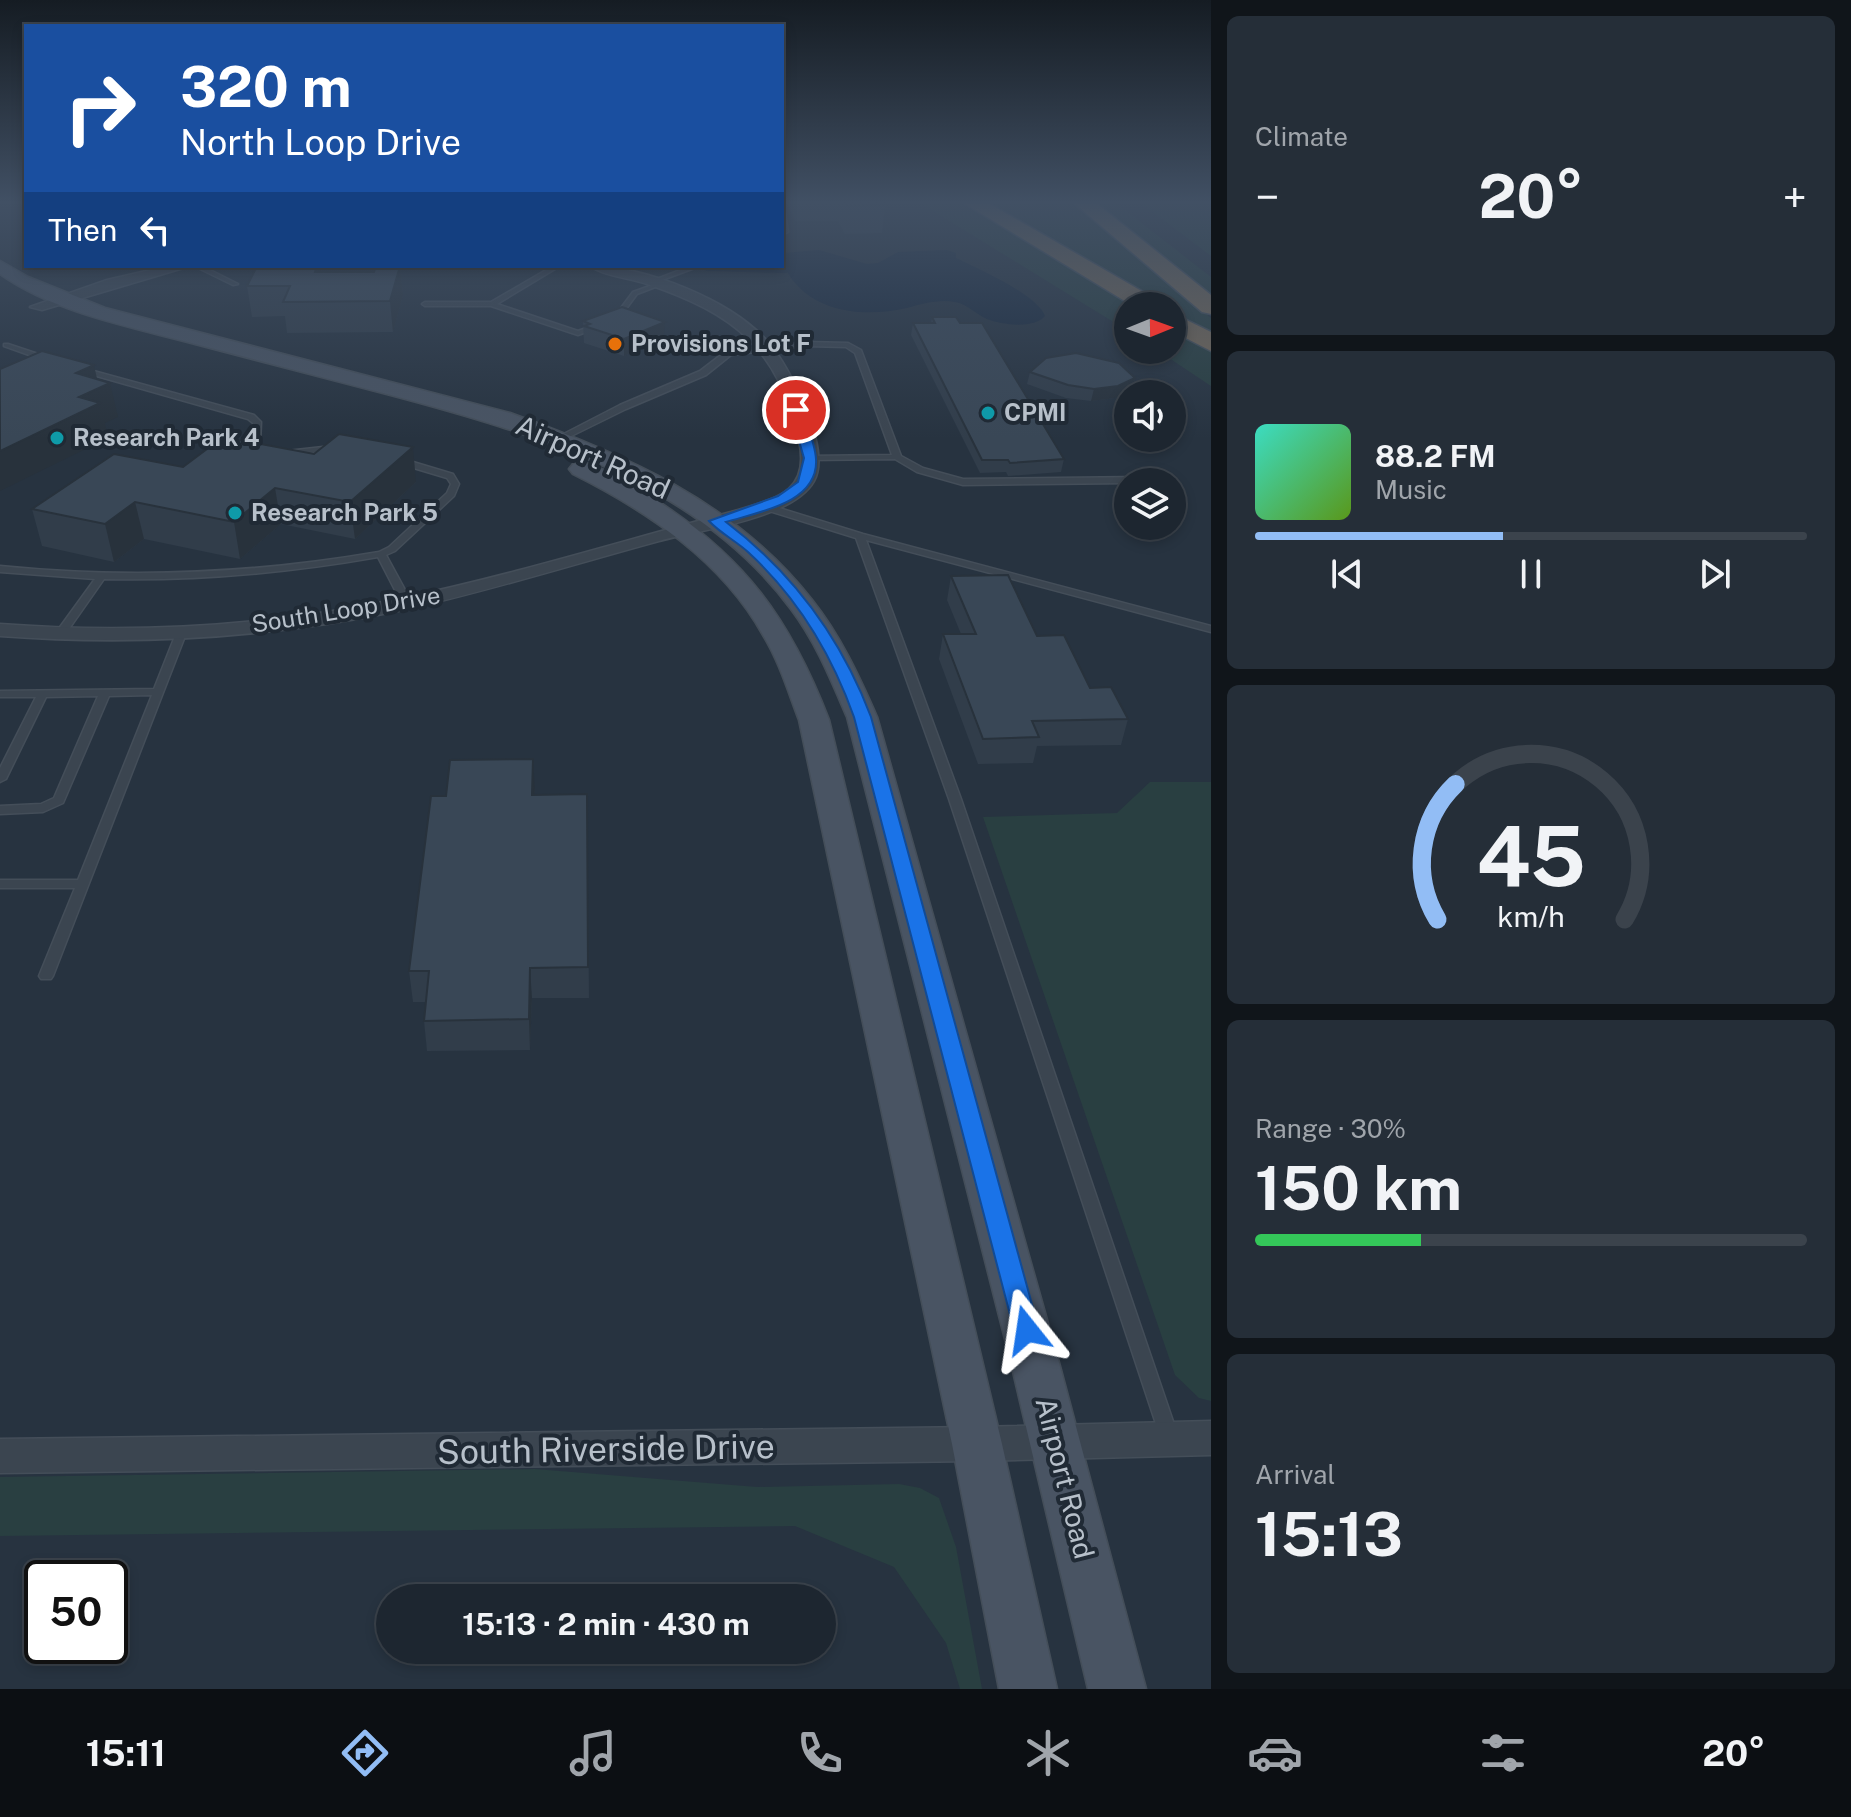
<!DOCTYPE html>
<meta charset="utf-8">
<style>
body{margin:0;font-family:"Public Sans",sans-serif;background:#252e38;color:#f1f3f6;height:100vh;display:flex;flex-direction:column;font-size:30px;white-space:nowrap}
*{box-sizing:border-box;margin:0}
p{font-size:26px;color:#a0a5ab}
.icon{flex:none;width:44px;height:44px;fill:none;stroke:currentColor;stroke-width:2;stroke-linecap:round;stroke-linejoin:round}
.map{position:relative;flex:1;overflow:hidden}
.side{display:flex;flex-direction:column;gap:16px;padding:16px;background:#10151a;width:640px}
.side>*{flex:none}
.top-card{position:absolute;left:24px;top:24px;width:760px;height:244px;border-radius:0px;box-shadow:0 4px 12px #0003,0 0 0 2px #3b434c;background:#1a4fa0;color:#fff;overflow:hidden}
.needle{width:52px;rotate:89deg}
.tools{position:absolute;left:1114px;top:292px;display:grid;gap:16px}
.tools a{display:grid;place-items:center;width:72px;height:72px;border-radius:50%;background:#1d2630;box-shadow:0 4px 12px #0003,0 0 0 2px #3b434c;font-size:40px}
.speed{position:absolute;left:24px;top:1560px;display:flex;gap:16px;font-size:40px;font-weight:700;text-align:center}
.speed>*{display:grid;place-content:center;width:104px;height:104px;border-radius:50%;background:#1d2630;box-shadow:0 4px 12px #0003,0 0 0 2px #3b434c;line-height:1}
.speed .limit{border:4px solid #111;border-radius:12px;background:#fff;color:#111}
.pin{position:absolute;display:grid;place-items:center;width:68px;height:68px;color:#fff;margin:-34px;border:4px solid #fff;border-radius:50%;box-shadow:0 2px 8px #0007}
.me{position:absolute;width:88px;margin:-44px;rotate:345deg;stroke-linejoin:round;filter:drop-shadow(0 0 6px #0008)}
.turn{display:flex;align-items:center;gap:28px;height:168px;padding:0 24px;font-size:36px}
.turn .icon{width:104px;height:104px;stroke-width:2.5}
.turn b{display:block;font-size:56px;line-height:68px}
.then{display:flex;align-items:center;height:76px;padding:0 24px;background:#0003;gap:16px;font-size:30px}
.big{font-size:60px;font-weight:700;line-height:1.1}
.side .widget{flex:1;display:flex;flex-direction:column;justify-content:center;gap:12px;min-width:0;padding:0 28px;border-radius:12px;background:#252e38}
.side .dial{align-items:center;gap:0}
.dial svg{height:208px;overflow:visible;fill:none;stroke:#3b434c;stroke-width:7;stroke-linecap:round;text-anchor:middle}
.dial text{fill:#f1f3f6;stroke:none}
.song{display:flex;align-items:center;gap:24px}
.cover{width:96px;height:96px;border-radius:12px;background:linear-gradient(135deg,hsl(170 70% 55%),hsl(90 70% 35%))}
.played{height:8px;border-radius:4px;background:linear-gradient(90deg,#92bdf5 45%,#3b434c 45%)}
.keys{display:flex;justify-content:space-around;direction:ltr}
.heat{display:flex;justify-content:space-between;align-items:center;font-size:44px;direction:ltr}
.charge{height:12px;border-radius:6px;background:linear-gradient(90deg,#34c759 30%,#3b434c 0)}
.trip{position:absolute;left:376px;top:1584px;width:460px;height:80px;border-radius:40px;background:#1d2630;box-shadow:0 4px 12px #0003,0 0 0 2px #3b434c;font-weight:700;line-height:80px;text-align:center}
.tabs{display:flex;height:128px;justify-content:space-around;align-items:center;background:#0c0f13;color:#a0a5ab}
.tabs .icon{width:56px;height:56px}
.tabs .active{color:#92bdf5}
.tabs b{font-size:36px;color:#f1f3f6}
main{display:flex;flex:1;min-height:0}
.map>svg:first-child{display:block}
.green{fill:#293f41}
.water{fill:#1a2a3e}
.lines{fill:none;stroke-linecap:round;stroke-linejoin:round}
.stream{stroke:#1a2a3e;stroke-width:4}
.service-casing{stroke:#444e59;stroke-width:3}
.minor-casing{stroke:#444e59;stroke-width:3}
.secondary-casing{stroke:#444e59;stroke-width:3}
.motorway-casing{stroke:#46505a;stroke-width:3}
.service{fill:#3b4550;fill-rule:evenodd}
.minor{fill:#3b4550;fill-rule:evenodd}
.secondary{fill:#495463;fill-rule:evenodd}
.motorway{fill:#766958;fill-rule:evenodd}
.wall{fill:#313d4a}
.shaded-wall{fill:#28323c}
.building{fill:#394756;stroke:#28323c;stroke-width:2}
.route{fill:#1a73e8;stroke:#114b97;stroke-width:2}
.food-dot{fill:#e8710a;stroke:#202a35;stroke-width:3}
.culture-dot{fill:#0f9aa8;stroke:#202a35;stroke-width:3}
.labels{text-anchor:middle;stroke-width:8;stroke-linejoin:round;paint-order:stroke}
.far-poi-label{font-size:24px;font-weight:bold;fill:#b7c0ca;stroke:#202a35;text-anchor:start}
.far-street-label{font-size:24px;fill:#b7c0ca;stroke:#202a35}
.street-label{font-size:28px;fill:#b7c0ca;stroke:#202a35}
.near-street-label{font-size:34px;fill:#b7c0ca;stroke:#202a35}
</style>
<main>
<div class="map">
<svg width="1211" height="1689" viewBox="0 0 1211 1689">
<rect width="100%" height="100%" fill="#273340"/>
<g class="green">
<polygon points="920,203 963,203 1138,306 1128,306 1128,331"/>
<polygon points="982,203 1072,203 1211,318 1211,335 1172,312 1172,306 1162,306"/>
<polygon points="1095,203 1116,203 1211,277 1211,296"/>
<polygon points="1141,203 1208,203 1211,206 1211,256"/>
<polygon points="1172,326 1211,349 1211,386 1157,350 1172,350"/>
<polygon points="1150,782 1211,782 1211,1401 1199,1398 1175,1375 983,817 1117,813"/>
<polygon points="535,1469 757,1487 899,1484 920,1488 939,1498 956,1547 982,1689 960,1689 946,1643 894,1567 795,1526 0,1536 0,1477"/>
</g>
<path class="water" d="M819,250L867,264L878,263L898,252L947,250L956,253V258C978,269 1037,294 1045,316C1034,329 1002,325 987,319C976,314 967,304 955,302C939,299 922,304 907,308C858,319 802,311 782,261L784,253Z"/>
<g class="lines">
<polyline class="stream" points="707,269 786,271"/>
<g class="service-casing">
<g id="service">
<polygon points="782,210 785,212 788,232 782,235"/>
<polygon points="194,266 202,266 238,284 233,285"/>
<polygon points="553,266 560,266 497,304 578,331 598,324 601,326 600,327 578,335 491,306 425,306 422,304 425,302 491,302"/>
<polygon points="691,266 700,266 654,283 649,282"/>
<polygon points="658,283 663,284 637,294 617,321 613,321 612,320 633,292"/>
<polygon points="806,342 848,343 861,350 901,456 923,468 963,479 1144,477 1148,480 1146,482 1128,483 963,485 917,472 895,459 807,460 807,456 810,456 892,455 855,353 846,347 806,346 731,355 706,375 626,409 563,440 556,438 620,405 700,371 726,351"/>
<polygon points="4,344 8,344 53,359 46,361 4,346"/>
<polygon points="79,367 254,415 261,422 260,444 265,449 273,452 269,454 259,453 253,447 253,423 248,419 79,371"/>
<polygon points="332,446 336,448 335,450 287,455 283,453 287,451"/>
<path d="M397,459H403L453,474L459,484L454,496L395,551L386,555L405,590L401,606H395L393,604L395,590L378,557C287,573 197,581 104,579L64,636L60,637L55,634L95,579L0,572V566C129,579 251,574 379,552L389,547L447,493L451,484L447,478L397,463Z"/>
<polygon points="763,503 863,534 1211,626 1211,632 866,540 961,799 1178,1436 1175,1442 1169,1445 1163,1442 1160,1436 949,799 856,538 760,508 759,506"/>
<polygon points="182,628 187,631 53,976 51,979 41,979 39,976 75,888 0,888 0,880 78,880 152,695 109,696 63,803 43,812 0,814 0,806 41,804 54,798 98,696 46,697 6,779 0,782 0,768 36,697 0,697 0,691 154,689 177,631"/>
</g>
</g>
<g class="minor-casing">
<g id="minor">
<polygon points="168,266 190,266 42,310 30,307 107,280"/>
<path d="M590,266C645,266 732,300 769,343C790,367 832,450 814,481C793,519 699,530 659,541C574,564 489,591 403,610C271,638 134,646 0,636V624C135,634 271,626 403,598C513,575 622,541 731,512C773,499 811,494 799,441C778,348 735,314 647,284C630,278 604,276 590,266Z"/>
<polygon points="1211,1421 1211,1455 977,1461 0,1473 0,1439 977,1427"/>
</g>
</g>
<g class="secondary-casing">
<g id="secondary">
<path d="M0,261L28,277L105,308L510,413C623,454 736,502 812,600C840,635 859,676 877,717L1058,1359L1146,1689H1088L1010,1359L847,717C831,680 816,642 791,609C696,481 534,433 387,394C324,378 262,361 199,345C133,327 57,314 0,274Z"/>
<path d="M581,462C606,468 631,484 653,498C745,557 790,619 829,720L1002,1444L1057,1689H999L952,1444L799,720C788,691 779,661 763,635C722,561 647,511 573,474L569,469L573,464Z"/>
</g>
</g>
<g class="motorway-casing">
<g id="motorway">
<polygon points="964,203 988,203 1159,301 1162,306 1133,306"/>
<polygon points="1074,203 1096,203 1211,295 1211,314 1202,312"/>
<polygon points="1172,313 1211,332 1211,351 1172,331"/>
</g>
</g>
<use href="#service" class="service"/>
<use href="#minor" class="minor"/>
<use href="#secondary" class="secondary"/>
<use href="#motorway" class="motorway"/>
</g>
<g class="wall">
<polygon points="787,203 884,203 885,205 882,233 845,234 838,221 795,221"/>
<polygon points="257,266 321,266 322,272 374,272 400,266 403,295 393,332 287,333 285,316 252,317 247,286"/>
<polygon points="932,317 960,323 1064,459 1061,472 1008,476 1006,472 980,473 911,335 913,323 931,323"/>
<polygon points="583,321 664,339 624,356 584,343"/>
<polygon points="1030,372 1135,378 1132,390 1115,398 1091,401 1066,398 1027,384"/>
<polygon points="183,467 416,482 355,539 281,524 240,559 144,539 114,562 42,546 32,509"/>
<polygon points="951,576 1037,636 1090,688 1128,719 1121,745 1037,746 1033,763 978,764 939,659 943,634 961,634 947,600"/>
<polygon points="535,788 534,795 587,794 589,998 532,998 530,1050 427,1051 424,1021 426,1002 413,1002 409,971"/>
</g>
<g class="shaded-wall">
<polygon points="317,266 321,266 324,289 319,303 315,272"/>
<polygon points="400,266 403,295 393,332 390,301"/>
<polygon points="665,322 664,339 624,356 624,339"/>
<polygon points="94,365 99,388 110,383 118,417 105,423 108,438 0,491 0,451 76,373"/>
<polygon points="1135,378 1132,390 1115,398 1091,401 1094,389"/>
<polygon points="413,447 416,482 355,539 350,502"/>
<polygon points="275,488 281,524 240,559 234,522"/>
<polygon points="135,502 144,539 114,562 105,524"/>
<polygon points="533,759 535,788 533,824 532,795"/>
<polygon points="530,968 532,998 530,1050 529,1019"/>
</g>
<g class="building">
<polygon points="846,203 884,203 885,205 847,206"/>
<polygon points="257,266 317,266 315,272 374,272 376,266 400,266 390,301 283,302 290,286 247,286"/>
<polygon points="622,307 665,322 624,339 584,326 590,324 583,321"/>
<polygon points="932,317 956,317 960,323 982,323 1064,459 1010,463 1008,460 982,460 913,323 935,323"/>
<polygon points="42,351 94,365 76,373 110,383 79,397 100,403 0,451 0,369"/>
<polygon points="1076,353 1119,363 1135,378 1118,386 1094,389 1068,385 1030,372 1046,358"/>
<polygon points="339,434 413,447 350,502 275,488 234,522 135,502 105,524 32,509 114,454 183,467 223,437 314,454"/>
<polygon points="1008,575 1037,636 1064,635 1090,688 1111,687 1128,719 1032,721 1039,737 983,739 943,634 976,634 951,576"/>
<polygon points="533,759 532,795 587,794 588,967 530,968 529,1019 424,1021 429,971 409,971 431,796 446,796 450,760"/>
</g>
<linearGradient id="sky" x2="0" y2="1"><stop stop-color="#151c23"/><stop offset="0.46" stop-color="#415064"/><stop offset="1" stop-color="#415064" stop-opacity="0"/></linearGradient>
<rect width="1211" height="439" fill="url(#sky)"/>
<path class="route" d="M796,407L802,410C807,425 815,443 816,459C819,503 758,512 726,522C793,573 841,638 871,717L1039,1330L1036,1338L1027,1341L1018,1338L1014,1330L854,717C832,655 797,597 748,552C736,541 720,533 709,521L778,496L798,482L804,458L790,410Z"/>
<circle class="food-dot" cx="615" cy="344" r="8"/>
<g class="culture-dot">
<circle cx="988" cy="413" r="8"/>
<circle cx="57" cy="438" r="8"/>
<circle cx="235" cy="513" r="8"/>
</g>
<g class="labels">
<g class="far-poi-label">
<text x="631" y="352">Provisions Lot F</text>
<text x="1004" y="421">CPMI</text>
<text x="73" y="446">Research Park 4</text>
<text x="251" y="521">Research Park 5</text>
</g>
<g class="far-street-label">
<text transform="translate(346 610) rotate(-9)" y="8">South Loop Drive</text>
</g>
<g class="street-label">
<text transform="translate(593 457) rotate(24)" y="10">Airport Road</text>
<text transform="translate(1065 1478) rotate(76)" y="10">Airport Road</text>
</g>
<g class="near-street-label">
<text transform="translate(606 1449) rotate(-1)" y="12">South Riverside Drive</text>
</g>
</g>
</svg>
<div class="tools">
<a><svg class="needle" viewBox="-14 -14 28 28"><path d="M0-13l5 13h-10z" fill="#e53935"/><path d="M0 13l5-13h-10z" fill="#a0a5ab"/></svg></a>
<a><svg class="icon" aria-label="sound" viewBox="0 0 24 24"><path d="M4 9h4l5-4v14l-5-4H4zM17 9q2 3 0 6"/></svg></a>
<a><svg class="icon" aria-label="layers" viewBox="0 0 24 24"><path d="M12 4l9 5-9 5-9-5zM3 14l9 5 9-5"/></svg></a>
</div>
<div class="speed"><div class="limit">50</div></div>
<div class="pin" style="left:796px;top:410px;background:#d93025"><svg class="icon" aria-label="arrive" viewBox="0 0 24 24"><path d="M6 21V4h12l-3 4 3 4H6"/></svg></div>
<svg class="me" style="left:1027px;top:1330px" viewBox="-20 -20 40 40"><path d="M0-17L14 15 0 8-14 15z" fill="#1a73e8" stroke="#fff" stroke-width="4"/></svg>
<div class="trip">15:13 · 2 min · 430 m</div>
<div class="top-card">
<div class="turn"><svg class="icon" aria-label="right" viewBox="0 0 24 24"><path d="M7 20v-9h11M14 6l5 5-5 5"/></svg><div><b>320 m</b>North Loop Drive</div></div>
<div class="then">Then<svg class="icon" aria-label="left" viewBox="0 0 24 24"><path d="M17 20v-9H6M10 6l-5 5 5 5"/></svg></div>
</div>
</div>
<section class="side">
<div class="widget"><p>Climate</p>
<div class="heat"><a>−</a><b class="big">20°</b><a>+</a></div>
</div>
<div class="widget">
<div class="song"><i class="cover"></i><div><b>88.2 FM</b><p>Music</p></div></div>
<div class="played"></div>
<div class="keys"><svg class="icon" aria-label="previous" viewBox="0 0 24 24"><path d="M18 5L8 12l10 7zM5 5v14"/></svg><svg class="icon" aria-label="pause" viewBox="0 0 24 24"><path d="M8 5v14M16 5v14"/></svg><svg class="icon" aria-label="next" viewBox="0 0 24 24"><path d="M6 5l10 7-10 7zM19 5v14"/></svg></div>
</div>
<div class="widget dial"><svg viewBox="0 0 100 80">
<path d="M14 69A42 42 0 1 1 86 69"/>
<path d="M14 69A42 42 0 0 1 21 17" stroke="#92bdf5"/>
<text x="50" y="56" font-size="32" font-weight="700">45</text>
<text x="50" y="72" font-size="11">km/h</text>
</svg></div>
<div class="widget"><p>Range · 30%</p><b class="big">150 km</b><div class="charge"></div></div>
<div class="widget"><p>Arrival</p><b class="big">15:13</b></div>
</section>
</main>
<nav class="tabs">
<b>15:11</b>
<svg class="icon active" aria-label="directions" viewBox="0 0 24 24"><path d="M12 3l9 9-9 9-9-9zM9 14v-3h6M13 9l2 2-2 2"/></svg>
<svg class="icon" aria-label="music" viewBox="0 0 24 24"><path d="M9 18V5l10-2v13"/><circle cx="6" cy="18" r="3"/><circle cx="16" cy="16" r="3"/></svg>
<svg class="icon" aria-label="phone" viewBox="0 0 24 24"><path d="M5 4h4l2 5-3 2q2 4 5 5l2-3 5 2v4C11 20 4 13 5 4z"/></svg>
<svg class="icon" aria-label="climate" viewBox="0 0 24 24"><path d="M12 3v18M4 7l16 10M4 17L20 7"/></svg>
<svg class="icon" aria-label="car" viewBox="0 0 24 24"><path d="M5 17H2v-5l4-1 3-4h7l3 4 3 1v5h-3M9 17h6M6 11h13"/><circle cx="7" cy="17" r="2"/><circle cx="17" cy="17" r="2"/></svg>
<svg class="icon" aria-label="filters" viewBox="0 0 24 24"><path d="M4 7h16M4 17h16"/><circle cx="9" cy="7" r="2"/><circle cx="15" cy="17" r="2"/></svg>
<b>20°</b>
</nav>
